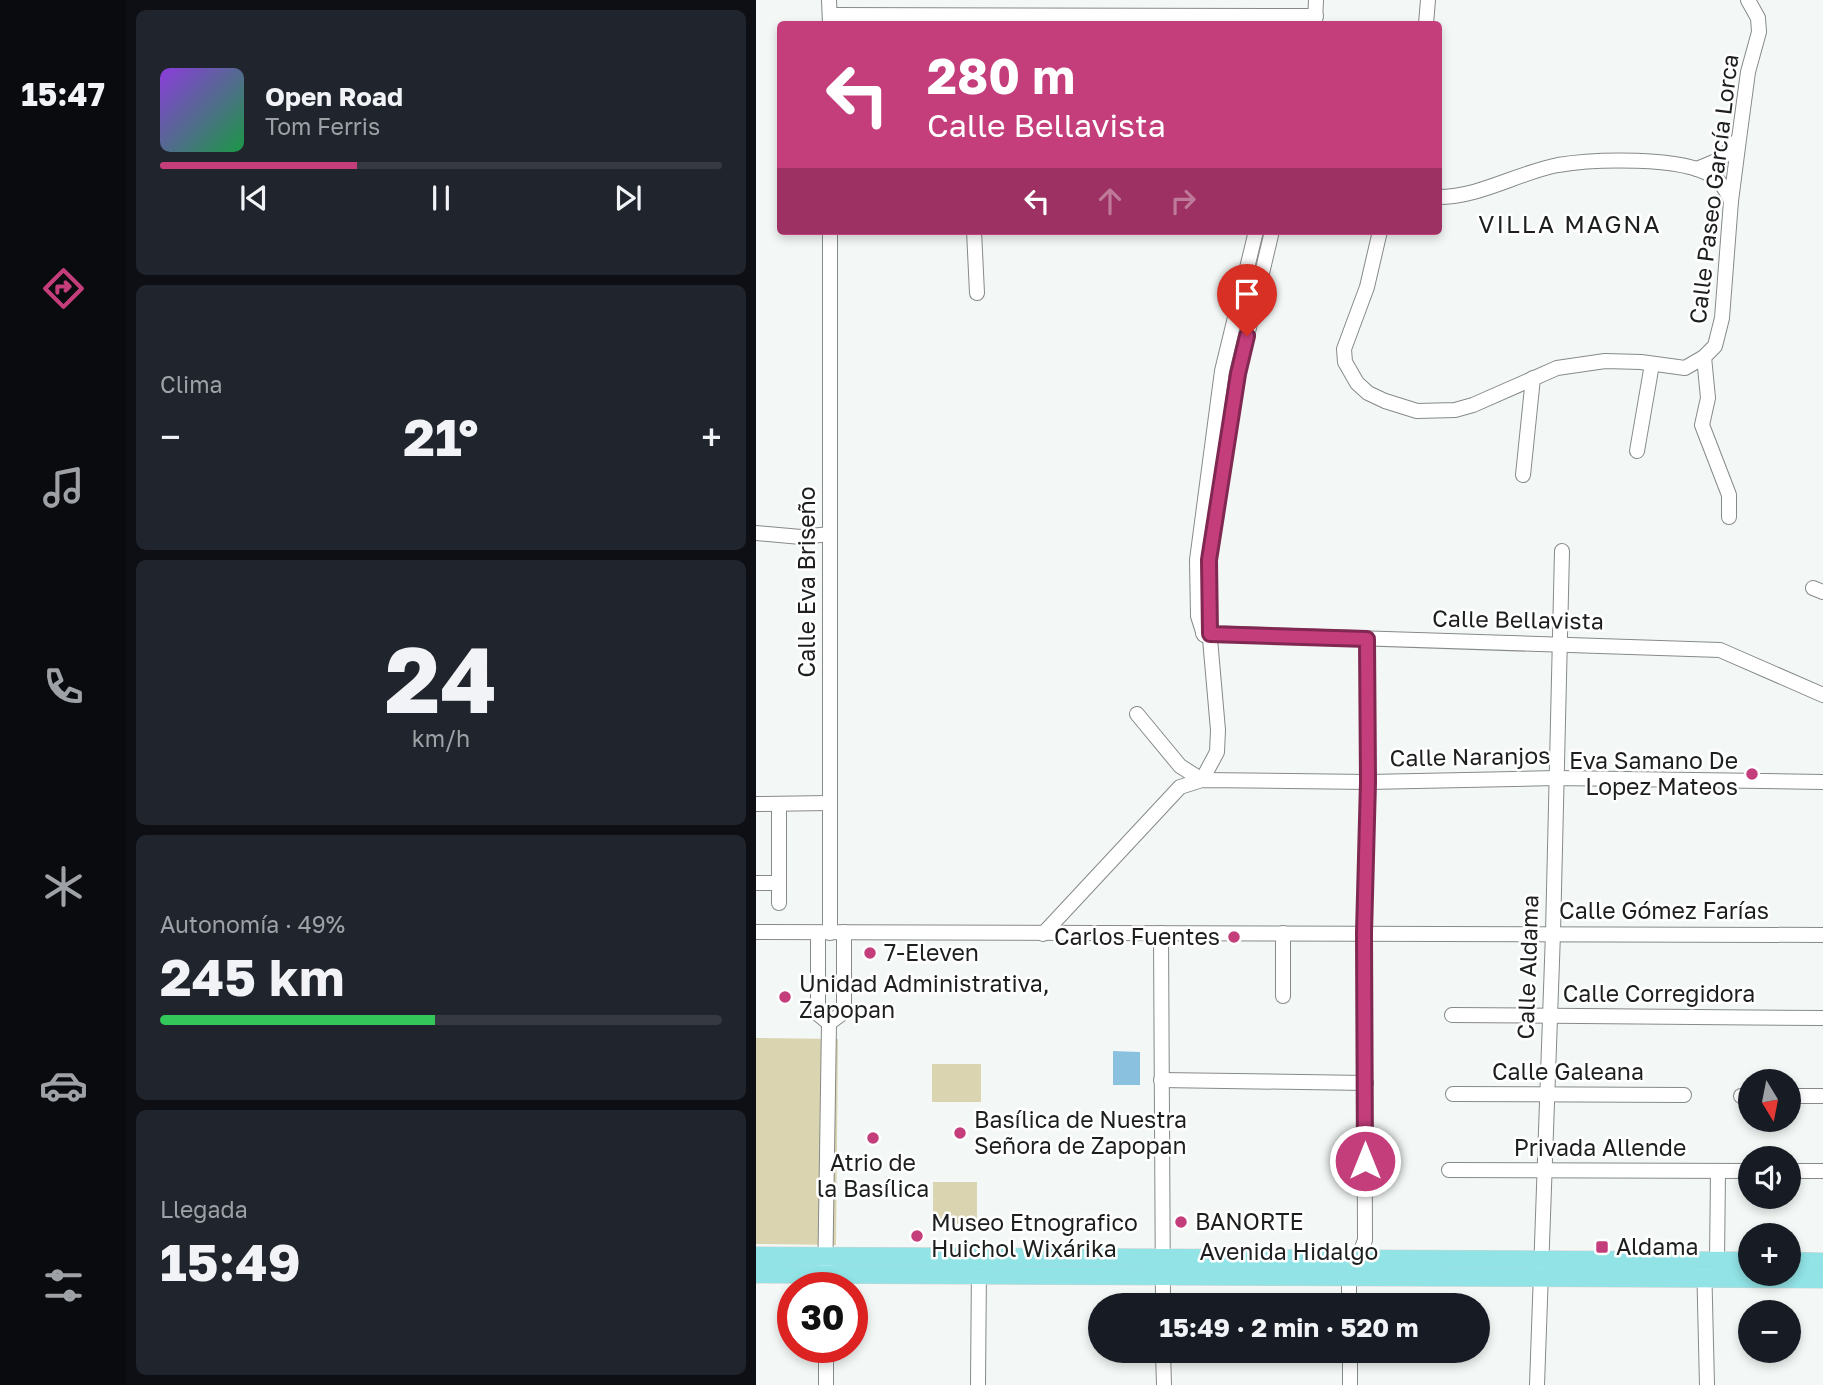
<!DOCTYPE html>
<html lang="es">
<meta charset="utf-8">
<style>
body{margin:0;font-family:"Golos Text",sans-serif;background:#20242c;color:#f1f3f6;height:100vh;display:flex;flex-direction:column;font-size:26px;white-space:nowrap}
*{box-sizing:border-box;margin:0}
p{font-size:23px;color:#9ea1a6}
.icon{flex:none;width:38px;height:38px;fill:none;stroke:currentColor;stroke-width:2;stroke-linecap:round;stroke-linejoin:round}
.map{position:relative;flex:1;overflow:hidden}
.drawer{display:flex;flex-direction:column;gap:10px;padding:10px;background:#0d0f14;width:630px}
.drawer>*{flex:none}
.banner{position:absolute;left:21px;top:21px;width:665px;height:214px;border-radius:7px;box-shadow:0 4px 10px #0003;background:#c53e7c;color:#fff;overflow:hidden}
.needle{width:46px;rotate:170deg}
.fabs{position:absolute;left:982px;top:1069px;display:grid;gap:14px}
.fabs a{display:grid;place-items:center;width:63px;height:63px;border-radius:50%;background:#171b24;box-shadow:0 4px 10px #0003;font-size:35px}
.speed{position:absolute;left:21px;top:1272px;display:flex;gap:14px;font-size:35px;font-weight:700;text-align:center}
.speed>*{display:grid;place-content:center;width:91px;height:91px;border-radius:50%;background:#171b24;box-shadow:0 4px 10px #0003;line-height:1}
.speed .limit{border:10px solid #d22;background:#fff;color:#111}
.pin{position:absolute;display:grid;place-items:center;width:60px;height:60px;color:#fff;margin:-72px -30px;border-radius:50% 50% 50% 0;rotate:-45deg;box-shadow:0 0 7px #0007}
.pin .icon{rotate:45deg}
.me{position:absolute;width:77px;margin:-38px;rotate:0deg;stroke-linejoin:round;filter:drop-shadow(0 0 5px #0008)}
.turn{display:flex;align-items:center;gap:24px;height:147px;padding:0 35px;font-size:32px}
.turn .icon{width:91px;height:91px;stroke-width:2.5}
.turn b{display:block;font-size:49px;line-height:60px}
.lanes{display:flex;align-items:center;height:66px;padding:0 35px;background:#0003;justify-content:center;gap:35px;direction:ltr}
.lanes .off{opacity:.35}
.big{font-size:52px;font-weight:700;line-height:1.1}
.drawer .tile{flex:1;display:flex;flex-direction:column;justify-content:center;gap:10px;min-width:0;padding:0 24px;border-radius:10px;background:#20242c}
.drawer .dial{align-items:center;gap:0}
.dial b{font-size:91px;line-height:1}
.song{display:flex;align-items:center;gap:21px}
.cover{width:84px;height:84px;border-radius:10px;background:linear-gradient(135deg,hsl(270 70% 55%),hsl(140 70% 35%))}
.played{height:7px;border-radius:4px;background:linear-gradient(90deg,#c53e7c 35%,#363941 35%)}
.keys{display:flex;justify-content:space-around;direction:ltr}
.heat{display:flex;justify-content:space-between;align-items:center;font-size:38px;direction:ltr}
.charge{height:10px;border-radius:5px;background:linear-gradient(90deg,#34c759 49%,#363941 0)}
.trip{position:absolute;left:332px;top:1293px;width:402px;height:70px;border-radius:35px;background:#171b24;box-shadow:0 4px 10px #0003;font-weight:700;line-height:70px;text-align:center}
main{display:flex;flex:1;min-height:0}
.menu{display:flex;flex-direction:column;width:126px;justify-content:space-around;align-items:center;background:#090b0e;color:#9ea1a6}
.menu .icon{width:49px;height:49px}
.menu .active{color:#c53e7c}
.menu b{font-size:32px;color:#f1f3f6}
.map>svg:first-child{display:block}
.green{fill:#dbd4b0}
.water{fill:#8ac1df}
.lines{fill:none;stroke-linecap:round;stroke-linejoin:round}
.minor-casing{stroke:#868a88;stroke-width:16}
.major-casing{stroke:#d2d2d2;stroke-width:19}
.minor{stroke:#fff;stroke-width:14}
.major{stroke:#91e3e6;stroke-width:18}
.route-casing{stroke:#802851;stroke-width:18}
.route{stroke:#c53e7c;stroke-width:12}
.poi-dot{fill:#c53e7c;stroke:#fff;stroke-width:2.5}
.labels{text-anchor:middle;stroke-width:5;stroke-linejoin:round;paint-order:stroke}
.street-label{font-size:23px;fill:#1d1f1e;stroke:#fff}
.poi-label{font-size:23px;fill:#1d1f1e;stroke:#fff;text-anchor:start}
.neighbourhood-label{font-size:24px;letter-spacing:2px;fill:#1d1f1e;stroke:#fff}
</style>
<main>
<nav class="menu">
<b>15:47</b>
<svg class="icon active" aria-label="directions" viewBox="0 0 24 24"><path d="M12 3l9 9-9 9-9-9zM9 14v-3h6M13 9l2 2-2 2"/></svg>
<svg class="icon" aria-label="music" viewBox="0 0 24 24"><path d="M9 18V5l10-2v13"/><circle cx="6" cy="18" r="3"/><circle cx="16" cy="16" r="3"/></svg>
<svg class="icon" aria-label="phone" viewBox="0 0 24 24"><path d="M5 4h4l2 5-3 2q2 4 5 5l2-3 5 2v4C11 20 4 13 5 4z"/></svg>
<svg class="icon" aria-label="climate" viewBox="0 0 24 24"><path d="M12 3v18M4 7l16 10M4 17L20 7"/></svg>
<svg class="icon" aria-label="car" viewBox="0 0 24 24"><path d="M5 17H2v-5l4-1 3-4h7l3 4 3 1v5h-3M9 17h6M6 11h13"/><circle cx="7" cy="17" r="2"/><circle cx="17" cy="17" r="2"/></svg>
<svg class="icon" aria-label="filters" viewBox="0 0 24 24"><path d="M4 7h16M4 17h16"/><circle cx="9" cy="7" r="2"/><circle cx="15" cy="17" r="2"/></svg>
</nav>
<section class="drawer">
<div class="tile">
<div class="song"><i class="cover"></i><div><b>Open Road</b><p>Tom Ferris</p></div></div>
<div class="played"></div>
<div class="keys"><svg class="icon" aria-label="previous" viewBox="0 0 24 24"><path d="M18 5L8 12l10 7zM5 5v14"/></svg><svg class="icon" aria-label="pause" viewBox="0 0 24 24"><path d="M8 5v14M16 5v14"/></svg><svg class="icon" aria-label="next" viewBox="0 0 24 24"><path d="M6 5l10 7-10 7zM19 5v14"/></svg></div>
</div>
<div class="tile"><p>Clima</p>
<div class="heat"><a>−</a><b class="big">21°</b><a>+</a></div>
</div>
<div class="tile dial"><b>24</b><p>km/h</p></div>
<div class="tile"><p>Autonomía · 49%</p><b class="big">245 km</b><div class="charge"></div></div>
<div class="tile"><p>Llegada</p><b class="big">15:49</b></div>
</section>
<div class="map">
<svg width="1067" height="1385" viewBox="0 0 1067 1385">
<rect width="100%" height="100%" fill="#f3f8f6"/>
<g class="green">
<polygon points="0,1038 82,1039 80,1245 0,1244"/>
<rect x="176" y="1064" width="49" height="38"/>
<rect x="177" y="1182" width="44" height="42"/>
</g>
<polygon class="water" points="357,1051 384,1052 384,1085 357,1085"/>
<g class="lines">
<g class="minor-casing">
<g id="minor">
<polyline points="73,0 74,24"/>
<polyline points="74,15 560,16"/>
<polyline points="559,23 560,0"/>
<polyline points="670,24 672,0"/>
<polyline points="941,169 965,159 982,140"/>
<path d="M682,197C724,197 761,173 802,165C837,159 926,156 956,176C965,182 971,191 975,201"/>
<polyline points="218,231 221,293"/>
<polyline points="624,231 611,287 588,349 589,362 601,383 612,393 629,401 661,411 699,410 717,405 801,368 849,361 885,362 929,368 948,357 959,346 966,318 975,201 983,139 992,72 1003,32 1002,18 992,0"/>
<polyline points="948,357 952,398 946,425 973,495 973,517"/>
<polyline points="881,451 896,364"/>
<polyline points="767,475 777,378"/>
<polyline points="0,533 45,537 74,534"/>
<polyline points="1057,588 1067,592"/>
<polyline points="447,633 964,650 1067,695"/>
<polyline points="448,635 442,616 441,560 466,371 500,231"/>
<polyline points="381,714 424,766 446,780"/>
<polyline points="446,780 461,752 462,730 452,616 453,560 482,374 516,231"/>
<polyline points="0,804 73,803"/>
<polyline points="23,804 23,903"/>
<polyline points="0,883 23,883"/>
<polyline points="0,932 1067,935"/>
<polyline points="62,933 62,1014 73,1023"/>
<polyline points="74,933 74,231"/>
<polyline points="405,933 407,1306"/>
<polyline points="527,933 527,996"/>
<polyline points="287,934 424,787 446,780 612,782 800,778 1067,782"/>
<polyline points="696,1015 1067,1018"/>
<polyline points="405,1080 610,1083"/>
<polyline points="697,1094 928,1095"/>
<polyline points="985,1096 994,1096"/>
<polyline points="1032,1096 1067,1096"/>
<polyline points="693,1170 994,1171"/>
<polyline points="1032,1171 1067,1171"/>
<polyline points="948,1260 951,1385"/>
<polyline points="961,1261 962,1171"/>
<polyline points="69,1288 73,1023 88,1012 88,932"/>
<polyline points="593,1306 593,1283 609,1240 608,933 612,782 611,639"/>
<polyline points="70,1348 70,1385"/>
<polyline points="407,1351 408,1385"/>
<polyline points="594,1351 594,1385"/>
<polyline points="222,1385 223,1265"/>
<polyline points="781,1385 797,933 806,551"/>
</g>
</g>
<g class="major-casing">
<g id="major">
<polyline points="0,1256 994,1261"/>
<polyline points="1032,1261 1067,1262"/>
<polyline points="0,1274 1067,1279"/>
</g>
</g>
<use href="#minor" class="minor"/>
<use href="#major" class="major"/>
</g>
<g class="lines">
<g class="route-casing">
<polyline id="route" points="491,336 482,374 453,560 454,634 611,639 612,782 608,933 609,1161"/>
</g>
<use href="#route" class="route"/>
</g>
<g class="poi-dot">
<circle cx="996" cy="774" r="7"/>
<circle cx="478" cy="937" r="7"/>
<circle cx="114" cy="953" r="7"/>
<circle cx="29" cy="997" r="7"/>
<circle cx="204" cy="1133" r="7"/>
<circle cx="117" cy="1138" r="7"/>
<circle cx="425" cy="1222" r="7"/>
<circle cx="161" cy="1236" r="7"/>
<rect x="839" y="1240" width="14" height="14" rx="3.5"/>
</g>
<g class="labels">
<g class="street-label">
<text transform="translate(958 189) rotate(-83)" y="8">Calle Paseo García Lorca</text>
<text transform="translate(51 582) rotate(-90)" y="8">Calle Eva Briseño</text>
<text transform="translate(762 620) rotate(1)" y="8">Calle Bellavista</text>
<text transform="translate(714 757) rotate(-1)" y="8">Calle Naranjos</text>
<text x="908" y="919">Calle Gómez Farías</text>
<text transform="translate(772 967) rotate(-88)" y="8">Calle Aldama</text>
<text x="903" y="1002">Calle Corregidora</text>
<text x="812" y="1080">Calle Galeana</text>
<text x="844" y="1156">Privada Allende</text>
<text x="533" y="1260">Avenida Hidalgo</text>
</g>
<g class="poi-label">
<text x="982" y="769" text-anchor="end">Eva Samano De<tspan x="982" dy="26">Lopez Mateos</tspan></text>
<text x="464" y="945" text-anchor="end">Carlos Fuentes</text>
<text x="128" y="961">7-Eleven</text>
<text x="43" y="992">Unidad Administrativa,<tspan x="43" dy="26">Zapopan</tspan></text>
<text x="218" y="1128">Basílica de Nuestra<tspan x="218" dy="26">Señora de Zapopan</tspan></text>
<text x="117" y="1171" text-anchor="middle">Atrio de<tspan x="117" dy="26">la Basílica</tspan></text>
<text x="439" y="1230">BANORTE</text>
<text x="175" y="1231">Museo Etnografico<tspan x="175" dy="26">Huichol Wixárika</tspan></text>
<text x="860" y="1255">Aldama</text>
</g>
<g class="neighbourhood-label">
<text x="814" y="233">VILLA MAGNA</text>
</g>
</g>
</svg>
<div class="fabs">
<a><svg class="needle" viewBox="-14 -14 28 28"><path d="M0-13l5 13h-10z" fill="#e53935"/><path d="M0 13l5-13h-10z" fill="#9ea1a6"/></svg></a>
<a><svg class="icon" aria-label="sound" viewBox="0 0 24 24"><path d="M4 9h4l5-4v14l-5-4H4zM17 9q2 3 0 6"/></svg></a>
<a>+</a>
<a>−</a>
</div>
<div class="speed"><div class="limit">30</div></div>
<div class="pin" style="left:491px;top:336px;background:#d93025"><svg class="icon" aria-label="arrive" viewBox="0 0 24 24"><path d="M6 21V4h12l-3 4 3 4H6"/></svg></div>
<svg class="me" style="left:609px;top:1161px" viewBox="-20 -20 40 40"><circle r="17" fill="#c53e7c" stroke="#fff" stroke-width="3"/><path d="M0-11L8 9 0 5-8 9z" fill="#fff"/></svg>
<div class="trip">15:49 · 2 min · 520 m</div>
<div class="banner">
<div class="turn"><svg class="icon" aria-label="left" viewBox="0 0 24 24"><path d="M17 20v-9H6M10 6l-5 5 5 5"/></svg><div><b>280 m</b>Calle Bellavista</div></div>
<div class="lanes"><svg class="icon" aria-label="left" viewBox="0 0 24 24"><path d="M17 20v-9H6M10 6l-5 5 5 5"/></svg><svg class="icon off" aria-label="ahead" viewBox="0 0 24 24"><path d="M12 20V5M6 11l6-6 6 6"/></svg><svg class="icon off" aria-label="right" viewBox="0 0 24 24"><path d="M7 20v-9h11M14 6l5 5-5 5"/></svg></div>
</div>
</div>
</main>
